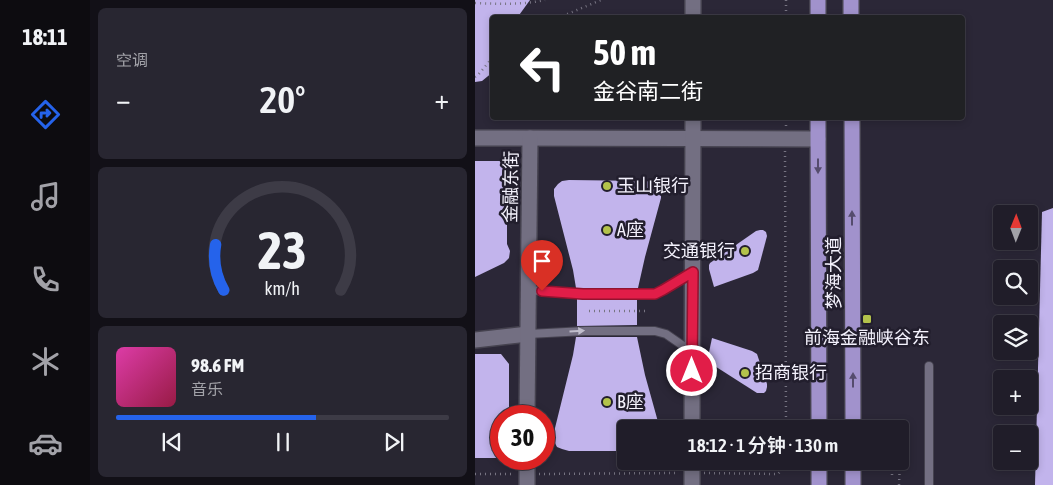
<!DOCTYPE html>
<html lang="zh">
<meta charset="utf-8">
<style>
body{margin:0;font-family:"Asap Condensed","Noto Sans SC",sans-serif;background:#282631;color:#f1f3f6;height:100vh;display:flex;flex-direction:column;font-size:19px;white-space:nowrap}
*{box-sizing:border-box;margin:0}
p{font-size:16px;color:#a2a2a8}
.icon{flex:none;width:28px;height:28px;fill:none;stroke:currentColor;stroke-width:2;stroke-linecap:round;stroke-linejoin:round}
.map{position:relative;flex:1;overflow:hidden}
.drawer{display:flex;flex-direction:column;gap:8px;padding:8px;background:#121017;width:385px}
.drawer>*{flex:none}
.hud{position:absolute;left:15px;top:15px;width:475px;height:105px;border-radius:5px;box-shadow:0 2px 8px #0003,0 0 0 1px #3d3b46;background:#202124;color:#fff;overflow:hidden}
.needle{width:32px;rotate:1deg}
.controls{position:absolute;left:518px;top:205px;display:grid;gap:10px}
.controls a{display:grid;place-items:center;width:45px;height:45px;border-radius:5px;background:#201d29;box-shadow:0 2px 8px #0003,0 0 0 1px #3d3b46;font-size:25px}
.speed{position:absolute;left:15px;top:405px;display:flex;gap:10px;font-size:25px;font-weight:700;text-align:center}
.speed>*{display:grid;place-content:center;width:65px;height:65px;border-radius:50%;background:#201d29;box-shadow:0 2px 8px #0003,0 0 0 1px #3d3b46;line-height:1}
.speed .limit{border:8px solid #d22;background:#fff;color:#111}
.pin{position:absolute;display:grid;place-items:center;width:42px;height:42px;color:#fff;margin:-51px -21px;border-radius:50% 50% 50% 0;rotate:-45deg;box-shadow:0 0 5px #0007}
.pin .icon{rotate:45deg}
.me{position:absolute;width:55px;margin:-28px;rotate:0deg;stroke-linejoin:round;filter:drop-shadow(0 0 4px #0008)}
.turn{display:flex;align-items:center;gap:18px;height:105px;padding:0 20px;font-size:22px}
.turn .icon{width:65px;height:65px;stroke-width:2.5}
.turn b{display:block;font-size:35px;line-height:42px}
.big{font-size:38px;font-weight:600;line-height:1.1}
.drawer .card{flex:1;display:flex;flex-direction:column;justify-content:center;gap:8px;min-width:0;padding:0 18px;border-radius:8px;background:#282631}
.drawer .dial{align-items:center;gap:0}
.dial svg{height:130px;overflow:visible;fill:none;stroke:#3d3b46;stroke-width:7;stroke-linecap:round;text-anchor:middle}
.dial text{fill:#f1f3f6;stroke:none}
.song{display:flex;align-items:center;gap:15px}
.cover{width:60px;height:60px;border-radius:8px;background:linear-gradient(135deg,hsl(320 70% 55%),hsl(340 70% 35%))}
.played{height:5px;border-radius:2px;background:linear-gradient(90deg,#2563eb 60%,#3d3b46 60%)}
.keys{display:flex;justify-content:space-around;direction:ltr}
.heat{display:flex;justify-content:space-between;align-items:center;font-size:28px;direction:ltr}
.trip{position:absolute;left:142px;top:420px;width:292px;height:50px;border-radius:5px;background:#201d29;box-shadow:0 2px 8px #0003,0 0 0 1px #3d3b46;font-weight:600;line-height:50px;text-align:center}
main{display:flex;flex:1;min-height:0}
.tabs{display:flex;flex-direction:column;width:90px;justify-content:space-around;align-items:center;background:#0d0c10;color:#a2a2a8}
.tabs .icon{width:35px;height:35px}
.tabs .current{color:#2563eb}
.tabs b{font-size:22px;color:#f1f3f6}
.map>svg:first-child{display:block}
.building{fill:#c2b4ec}
.lines{fill:none;stroke-linecap:round;stroke-linejoin:round}
.lane-casing{stroke:#45424f;stroke-width:10}
.street-casing{stroke:#45424f;stroke-width:18}
.primary-casing{stroke:#45424f;stroke-width:18}
.path{stroke:#777482;stroke-width:2.5;stroke-dasharray:1 4;stroke-linecap:butt}
.lane{stroke:#736f82;stroke-width:8}
.street{stroke:#736f82;stroke-width:15}
.primary{stroke:#a192cc;stroke-width:15}
.oneway{fill:#554c6d}
.oneway2{fill:#c0becc}
.route-casing{stroke:#92132f;stroke-width:12}
.route{stroke:#e11d48;stroke-width:9}
.poi-dot{fill:#b3c24b;stroke:#221e2d;stroke-width:2}
.labels{text-anchor:middle;stroke-width:5;stroke-linejoin:round;paint-order:stroke}
.poi-label{font-size:18px;fill:#f4f2fd;stroke:#221e2d;text-anchor:start}
.street-label{font-size:18px;fill:#f4f2fd;stroke:#221e2d}
</style>
<main>
<nav class="tabs">
<b>18:11</b>
<svg class="icon current" aria-label="directions" viewBox="0 0 24 24"><path d="M12 3l9 9-9 9-9-9zM9 14v-3h6M13 9l2 2-2 2"/></svg>
<svg class="icon" aria-label="music" viewBox="0 0 24 24"><path d="M9 18V5l10-2v13"/><circle cx="6" cy="18" r="3"/><circle cx="16" cy="16" r="3"/></svg>
<svg class="icon" aria-label="phone" viewBox="0 0 24 24"><path d="M5 4h4l2 5-3 2q2 4 5 5l2-3 5 2v4C11 20 4 13 5 4z"/></svg>
<svg class="icon" aria-label="climate" viewBox="0 0 24 24"><path d="M12 3v18M4 7l16 10M4 17L20 7"/></svg>
<svg class="icon" aria-label="car" viewBox="0 0 24 24"><path d="M5 17H2v-5l4-1 3-4h7l3 4 3 1v5h-3M9 17h6M6 11h13"/><circle cx="7" cy="17" r="2"/><circle cx="17" cy="17" r="2"/></svg>
</nav>
<section class="drawer">
<div class="card"><p>空调</p>
<div class="heat"><a>−</a><b class="big">20°</b><a>+</a></div>
</div>
<div class="card dial"><svg viewBox="0 0 100 80">
<path d="M14 69A42 42 0 1 1 86 69"/>
<path d="M14 69A42 42 0 0 1 9 41" stroke="#2563eb"/>
<text x="50" y="56" font-size="32" font-weight="700">23</text>
<text x="50" y="72" font-size="11">km/h</text>
</svg></div>
<div class="card">
<div class="song"><i class="cover"></i><div><b>98.6 FM</b><p>音乐</p></div></div>
<div class="played"></div>
<div class="keys"><svg class="icon" aria-label="previous" viewBox="0 0 24 24"><path d="M18 5L8 12l10 7zM5 5v14"/></svg><svg class="icon" aria-label="pause" viewBox="0 0 24 24"><path d="M8 5v14M16 5v14"/></svg><svg class="icon" aria-label="next" viewBox="0 0 24 24"><path d="M6 5l10 7-10 7zM19 5v14"/></svg></div>
</div>
</section>
<div class="map">
<svg width="578" height="485" viewBox="0 0 578 485">
<rect width="100%" height="100%" fill="#2b2737"/>
<g class="building">
<polygon points="0,0 55,0 42,18 18,18 18,72 7,81 0,82"/>
<polygon points="0,161 27,161 31,164 32,168 32,244 35,251 34,258 29,263 0,277"/>
<polygon points="94,180 171,181 176,182 182,186 186,191 186,198 170,257 163,288 101,288 98,270 79,196 79,189 83,184 87,181"/>
<polygon points="578,208 578,485 560,485 567,212"/>
<polygon points="285,230 288,230 291,232 292,236 283,270 278,273 239,287 234,269 234,265 235,263 281,231"/>
<polygon points="102,299 162,300 162,325 102,326"/>
<polygon points="101,337 162,337 170,375 185,429 151,429 151,451 94,451 87,449 82,447 79,441 80,428 98,355"/>
<polygon points="237,338 277,351 282,354 292,384 292,387 291,391 289,393 282,393 235,363 233,360 233,357"/>
<polygon points="0,354 26,354 34,364 34,416 26,416 26,458 0,458"/>
</g>
<g class="lines">
<g class="lane-casing">
<g id="lane">
<polyline points="54,290 108,294 180,294 188,290 218,272"/>
<polyline points="53,334 110,331 180,331 191,334 217,352"/>
<polyline points="454,485 454,366"/>
</g>
</g>
<g class="street-casing">
<g id="street">
<polyline points="218,18 218,0"/>
<polyline points="0,138 343,139"/>
<polyline points="0,340 53,334"/>
<polyline points="52,416 55,138"/>
<polyline points="217,429 218,118"/>
<polyline points="52,485 52,459"/>
<polyline points="217,485 217,461"/>
</g>
</g>
<g class="primary-casing">
<g id="primary">
<polyline points="343,0 343,18"/>
<polyline points="376,0 376,18"/>
<polyline points="343,118 344,429"/>
<polyline points="377,118 378,429"/>
<polyline points="378,461 378,485"/>
<polyline points="344,485 344,461"/>
</g>
</g>
<g class="path">
<polyline points="311,0 311,18"/>
<path d="M0,3C24,4 47,5 70,0"/>
<polyline points="83,18 126,0"/>
<polyline points="0,77 3,75 18,57"/>
<polyline points="311,126 311,118"/>
<polyline points="310,151 311,429"/>
<polyline points="114,311 174,311"/>
<polyline points="229,473 303,474 311,465 311,461"/>
<polyline points="0,474 38,474"/>
<polyline points="64,474 203,473"/>
<polyline points="417,475 417,461"/>
<polyline points="424,485 425,461"/>
</g>
<use href="#lane" class="lane"/>
<use href="#street" class="street"/>
<use href="#primary" class="primary"/>
</g>
<defs><path id="oneway-solid" d="M-6-.8H1V-3.2L6.5 0L1 3.2V.8H-6Z" transform="scale(1.25)"/></defs>
<g class="oneway">
<use href="#oneway-solid" transform="translate(343 166) rotate(90)"/>
<use href="#oneway-solid" transform="translate(377 218) rotate(-90)"/>
<use href="#oneway-solid" transform="translate(378 380) rotate(-90)"/>
</g>
<use class="oneway2" href="#oneway-solid" transform="translate(102 331) rotate(-3)"/>
<g class="lines">
<g class="route-casing">
<polyline id="route" points="67,291 108,294 180,294 188,290 218,272 217,371"/>
</g>
<use href="#route" class="route"/>
</g>
<g class="poi-dot">
<circle cx="132" cy="186" r="5"/>
<circle cx="132" cy="230" r="5"/>
<circle cx="270" cy="251" r="5"/>
<rect x="387" y="314" width="10" height="10" rx="2.5"/>
<circle cx="270" cy="373" r="5"/>
<circle cx="132" cy="402" r="5"/>
</g>
<g class="labels">
<g class="poi-label">
<text x="142" y="192">玉山银行</text>
<text x="142" y="236">A座</text>
<text x="260" y="257" text-anchor="end">交通银行</text>
<text x="392" y="344" text-anchor="middle">前海金融峡谷东</text>
<text x="280" y="379">招商银行</text>
<text x="142" y="408">B座</text>
</g>
<g class="street-label">
<text transform="translate(36 187) rotate(-89)" y="6">金融东街</text>
<text transform="translate(359 273) rotate(-90)" y="6">梦海大道</text>
</g>
</g>
</svg>
<div class="controls">
<a><svg class="needle" viewBox="-14 -14 28 28"><path d="M0-13l5 13h-10z" fill="#e53935"/><path d="M0 13l5-13h-10z" fill="#a2a2a8"/></svg></a>
<a><svg class="icon" aria-label="search" viewBox="0 0 24 24"><circle cx="10" cy="10" r="6"/><path d="M15 15l6 6"/></svg></a>
<a><svg class="icon" aria-label="layers" viewBox="0 0 24 24"><path d="M12 4l9 5-9 5-9-5zM3 14l9 5 9-5"/></svg></a>
<a>+</a>
<a>−</a>
</div>
<div class="speed"><div class="limit">30</div></div>
<div class="pin" style="left:67px;top:291px;background:#d93025"><svg class="icon" aria-label="arrive" viewBox="0 0 24 24"><path d="M6 21V4h12l-3 4 3 4H6"/></svg></div>
<svg class="me" style="left:217px;top:371px" viewBox="-20 -20 40 40"><circle r="17" fill="#e11d48" stroke="#fff" stroke-width="3"/><path d="M0-11L8 9 0 5-8 9z" fill="#fff"/></svg>
<div class="trip">18:12 · 1 分钟 · 130 m</div>
<div class="hud">
<div class="turn"><svg class="icon" aria-label="left" viewBox="0 0 24 24"><path d="M17 20v-9H6M10 6l-5 5 5 5"/></svg><div><b>50 m</b>金谷南二街</div></div>
</div>
</div>
</main>
